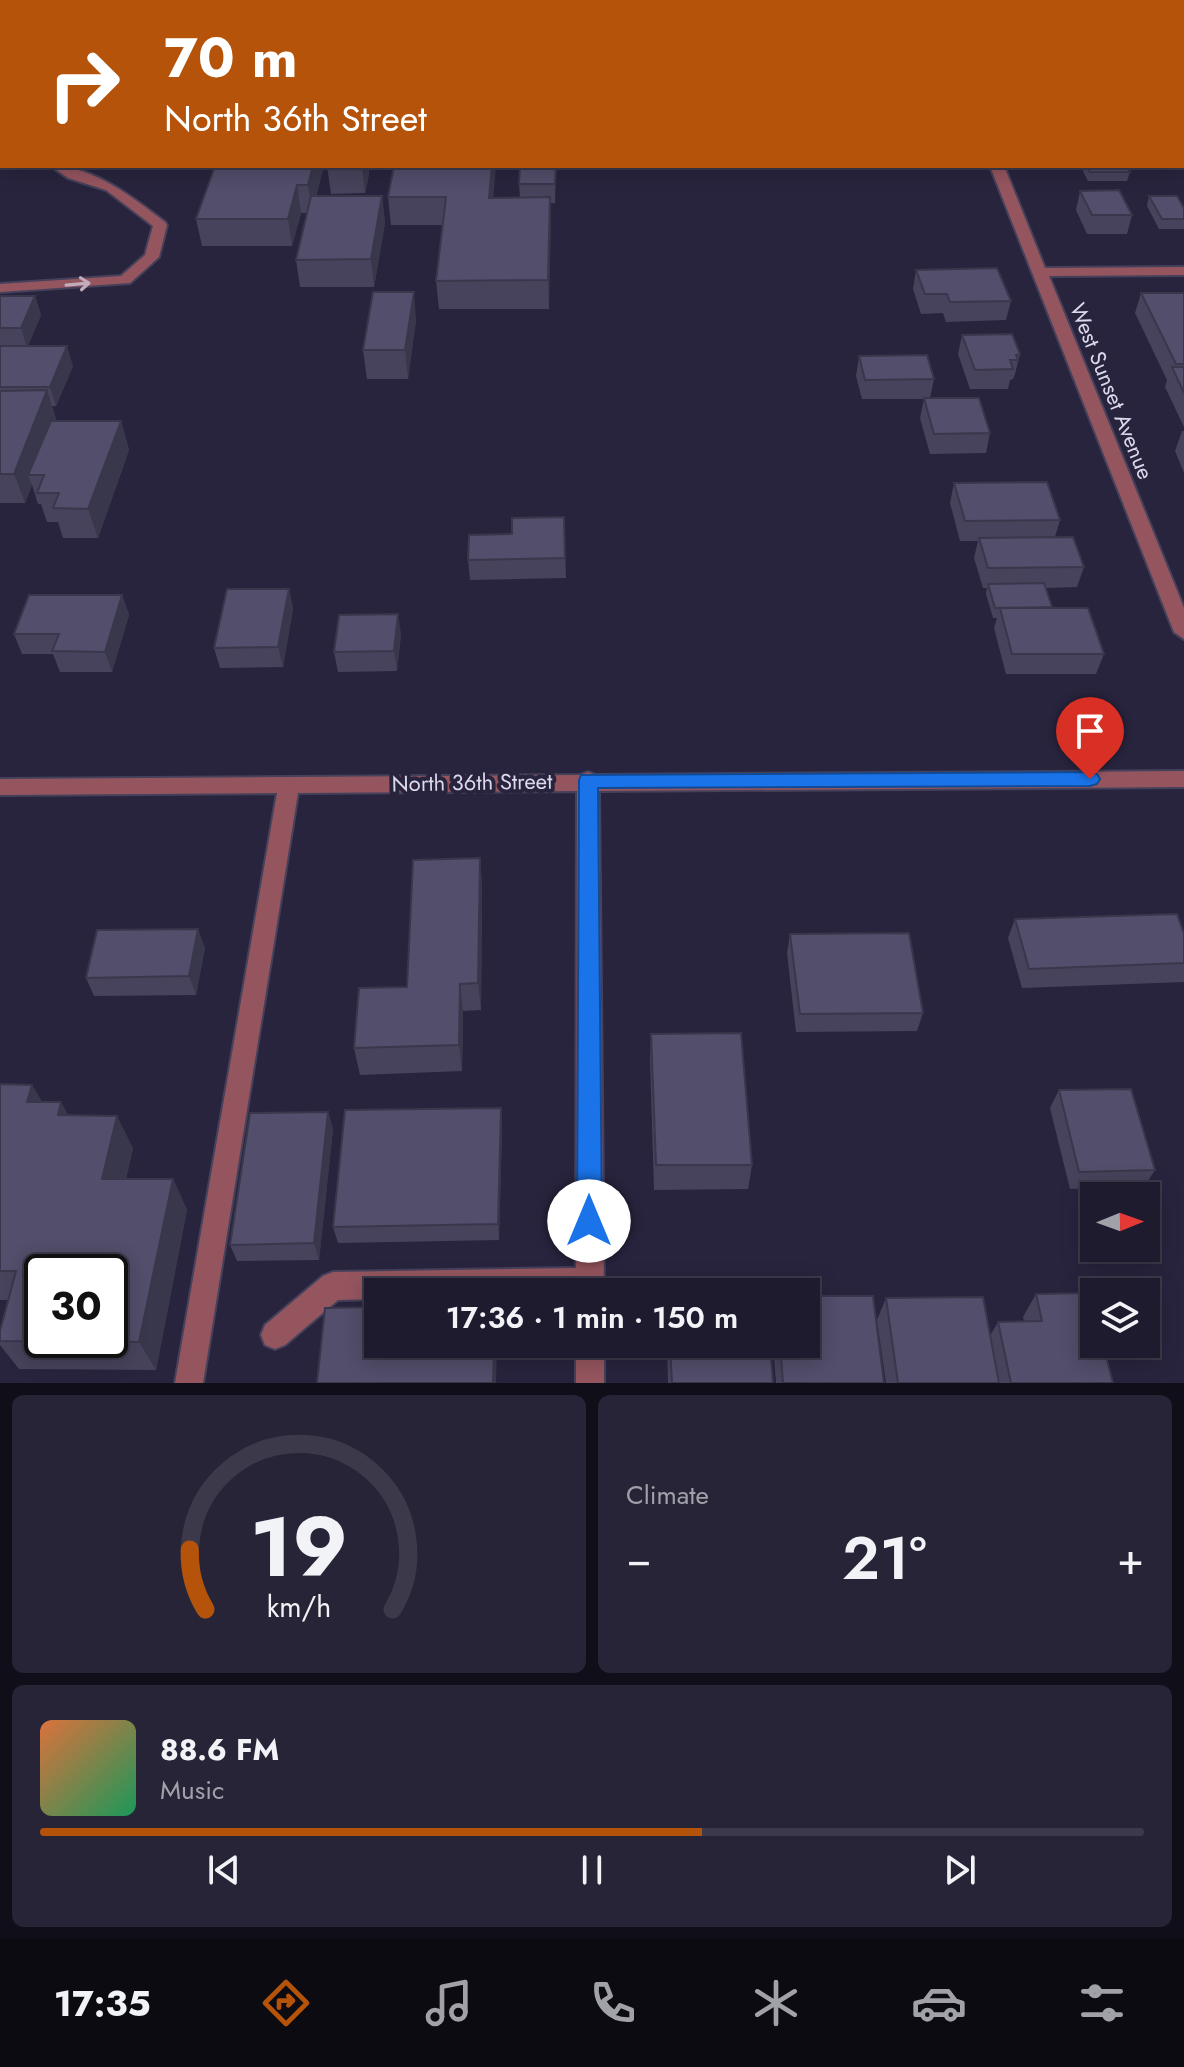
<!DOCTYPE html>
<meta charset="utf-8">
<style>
body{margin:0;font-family:Jost,sans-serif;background:#262436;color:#f1f3f6;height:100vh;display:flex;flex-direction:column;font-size:30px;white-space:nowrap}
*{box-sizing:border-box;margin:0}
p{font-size:26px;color:#a1a1aa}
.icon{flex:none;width:44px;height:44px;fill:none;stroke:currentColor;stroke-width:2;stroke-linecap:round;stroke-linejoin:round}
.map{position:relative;height:1383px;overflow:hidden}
.panel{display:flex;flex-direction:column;gap:12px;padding:12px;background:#100f19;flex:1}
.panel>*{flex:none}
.top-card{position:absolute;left:0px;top:0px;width:1184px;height:168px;box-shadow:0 4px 20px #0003,0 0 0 2px #3c394a;background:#b45309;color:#fff;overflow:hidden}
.needle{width:52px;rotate:89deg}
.buttons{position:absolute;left:1080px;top:1182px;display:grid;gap:16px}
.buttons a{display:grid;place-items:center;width:80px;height:80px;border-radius:0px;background:#1e1b2e;box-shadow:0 4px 20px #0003,0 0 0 2px #3c394a;font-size:40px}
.speed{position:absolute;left:24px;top:1254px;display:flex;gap:16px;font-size:40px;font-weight:700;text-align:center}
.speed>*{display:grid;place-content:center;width:104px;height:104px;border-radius:50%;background:#1e1b2e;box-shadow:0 4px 20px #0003,0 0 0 2px #3c394a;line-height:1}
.speed .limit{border:4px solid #111;border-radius:12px;background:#fff;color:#111}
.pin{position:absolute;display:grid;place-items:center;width:68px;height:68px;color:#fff;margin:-82px -34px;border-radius:50% 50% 50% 0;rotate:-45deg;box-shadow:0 0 8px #0007}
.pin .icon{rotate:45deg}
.me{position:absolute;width:88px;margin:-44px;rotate:0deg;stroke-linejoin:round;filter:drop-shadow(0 0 6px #0008)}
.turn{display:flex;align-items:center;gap:28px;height:168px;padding:0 32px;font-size:36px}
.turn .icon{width:104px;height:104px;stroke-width:2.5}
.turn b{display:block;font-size:56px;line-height:68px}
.big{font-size:60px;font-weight:600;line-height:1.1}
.panel .card{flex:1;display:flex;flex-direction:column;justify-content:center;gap:12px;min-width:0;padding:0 28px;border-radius:12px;background:#262436}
.panel .dial{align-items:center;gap:0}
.dial svg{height:208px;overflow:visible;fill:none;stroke:#3c394a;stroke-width:7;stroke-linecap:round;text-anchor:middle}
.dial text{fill:#f1f3f6;stroke:none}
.song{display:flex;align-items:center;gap:24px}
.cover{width:96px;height:96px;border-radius:12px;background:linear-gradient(135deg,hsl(20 70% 55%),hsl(150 70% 35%))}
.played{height:8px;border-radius:4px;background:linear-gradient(90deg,#b45309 60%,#3c394a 60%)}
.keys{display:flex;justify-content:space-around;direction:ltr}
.heat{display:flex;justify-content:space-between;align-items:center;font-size:44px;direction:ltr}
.panel .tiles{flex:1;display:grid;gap:12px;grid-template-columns:1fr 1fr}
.card:last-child{grid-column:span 2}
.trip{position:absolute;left:364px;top:1278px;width:456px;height:80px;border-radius:0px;background:#1e1b2e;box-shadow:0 4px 20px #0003,0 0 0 2px #3c394a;font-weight:600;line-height:80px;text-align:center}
.tab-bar{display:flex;height:128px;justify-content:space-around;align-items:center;background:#0c0b12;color:#a1a1aa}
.tab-bar .icon{width:56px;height:56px}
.tab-bar .selected{color:#b45309}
.tab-bar b{font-size:36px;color:#f1f3f6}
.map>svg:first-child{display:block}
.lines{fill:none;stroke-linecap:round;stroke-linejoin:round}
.minor-casing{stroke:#45415a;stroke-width:4}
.major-casing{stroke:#45415a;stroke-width:4}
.minor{fill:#95555f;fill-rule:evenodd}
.major{fill:#f38a9a;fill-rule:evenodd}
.wall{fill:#47435c}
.shaded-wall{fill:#39374b}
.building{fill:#524e6b;stroke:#39374b;stroke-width:2;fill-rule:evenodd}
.oneway{stroke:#c2abba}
.route{fill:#1a73e8;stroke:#114b97;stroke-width:2}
.labels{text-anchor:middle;stroke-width:8;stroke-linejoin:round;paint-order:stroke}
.street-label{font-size:22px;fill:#dbd9eb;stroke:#28243e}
</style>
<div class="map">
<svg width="1184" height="1383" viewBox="0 0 1184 1383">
<rect width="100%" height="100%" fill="#28243e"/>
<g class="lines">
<g class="minor-casing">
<g id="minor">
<polygon points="10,0 26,0 8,2"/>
<polygon points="79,0 89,0 90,2 78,2"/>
<polygon points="378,0 392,0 394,2 380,2"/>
<rect x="1182" y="73" width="2" height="8"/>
<polygon points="0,159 2,166 6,166 0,168"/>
<path d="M51,166C94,166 132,197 165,222L167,225L159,257L130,283L0,292V284L121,276L145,255L153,226L106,190L68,178Z"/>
<polygon points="990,166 1004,166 1045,268 1184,267 1184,275 1049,276 1184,608 1184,639 1174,632"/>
<polygon points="1184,771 1184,787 599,791 604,1292 378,1292 378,1299 338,1300 285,1345 275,1349 265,1345 261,1335 265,1325 323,1276 333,1272 576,1268 577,791 298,793 203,1383 175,1383 277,793 0,795 0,779 580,775 588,772 596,775"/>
<rect x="576" y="1344" width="28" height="39"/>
</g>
</g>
<g class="major-casing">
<g id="major">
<polygon points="226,0 241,0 224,2"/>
<polygon points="290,0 306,0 288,2"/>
<polygon points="2,82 2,90 0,91 0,83"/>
<polygon points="2,117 2,125 0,126 0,118"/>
</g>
</g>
<use href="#minor" class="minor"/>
<use href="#major" class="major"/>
</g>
<g class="wall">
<polygon points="0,0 2,2 2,43 0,42"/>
<polygon points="101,0 149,0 144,2 105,2"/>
<polygon points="1182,20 1184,23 1183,47 1182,47"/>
<rect x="1182" y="89" width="2" height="37"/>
<rect x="1182" y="133" width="2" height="31"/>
<polygon points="215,166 324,166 316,196 382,196 385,223 374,287 300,287 296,260 307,213 301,213 292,246 202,246 196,219"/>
<polygon points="327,166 371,166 370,170 369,170 369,174 365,193 331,194"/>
<polygon points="556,166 555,203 550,203 549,309 439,309 436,281 443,225 391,225 388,197 520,197 519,184"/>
<polygon points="1082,166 1127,166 1130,172 1127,181 1088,181 1082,169"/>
<polygon points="1080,191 1132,215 1127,234 1087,234 1076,210"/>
<polygon points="1149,196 1184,208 1184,229 1159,229 1147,206"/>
<polygon points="916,270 1011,301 1006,320 946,322 943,313 921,314 913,289"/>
<polygon points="1141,293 1184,293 1184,427 1165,387 1167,380 1135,313"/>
<polygon points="0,296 35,296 41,315 28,346 73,366 56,406 52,406 56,419 56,421 121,421 129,450 98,538 63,538 58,522 47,522 41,504 38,504 32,485 25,503 0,503"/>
<polygon points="416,320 408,379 367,379 363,350"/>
<polygon points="962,335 1020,354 1015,374 1013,379 1010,380 1008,389 970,389 958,354"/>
<polygon points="859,356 934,379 930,398 990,433 986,453 930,454 920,418 924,399 862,399 856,376"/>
<polygon points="1182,431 1184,431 1184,473 1175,451"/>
<polygon points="954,483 1060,520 1055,537 1084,567 1077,587 1045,588 1052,607 1104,654 1096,674 1006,674 994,628 997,618 993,618 986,594 987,588 983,588 974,558 978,541 960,541 950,503"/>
<polygon points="564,517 566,578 470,580 468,560 512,534"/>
<polygon points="289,589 293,609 283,667 220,668 214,648"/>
<polygon points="122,595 129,615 112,672 60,672 53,654 22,654 14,634"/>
<polygon points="401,634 397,671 338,672 334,652"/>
<polygon points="480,858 482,886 481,1010 463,1011 462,1071 360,1075 354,1048 407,987"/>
<polygon points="1015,919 1184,934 1184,982 1022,988 1008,938"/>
<polygon points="790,934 923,1013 917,1031 796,1032 787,953"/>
<polygon points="205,948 196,995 94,996 86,978"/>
<polygon points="651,1034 752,1165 748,1189 654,1190 650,1060"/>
<polygon points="0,1084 32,1085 42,1102 133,1148 126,1179 173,1179 187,1210 156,1370 19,1369 0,1345 0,1331 8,1300 0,1300"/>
<polygon points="1059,1090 1155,1170 1144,1187 1070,1189 1050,1108"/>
<polygon points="501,1108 502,1126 499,1240 338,1243 333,1227"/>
<polygon points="328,1112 333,1129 319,1260 237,1261 230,1245"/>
<polygon points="1036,1294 1113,1383 886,1383 877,1320 886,1298 990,1336 998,1322 1024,1321 1023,1317"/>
<polygon points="667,1344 770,1344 773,1383 668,1383"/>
<polygon points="773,1344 806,1344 884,1383 776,1383"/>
</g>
<g class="shaded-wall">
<polygon points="70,0 88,0 82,2 70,2"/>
<polygon points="313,166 324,166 312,212 308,185"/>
<polygon points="362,166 368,166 369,174 365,193"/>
<polygon points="492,166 496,166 491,225 489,198"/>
<polygon points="297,185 301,213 292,246 288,219"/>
<polygon points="382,196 385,223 374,287 371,259"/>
<polygon points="550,197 551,224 549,309 548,280"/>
<polygon points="414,292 416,320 408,379 405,350"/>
<polygon points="35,296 41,315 27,348 21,328"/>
<polygon points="67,346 73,366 56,406 50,387"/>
<polygon points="47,390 56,419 35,475 28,475 32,485 25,503 14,474"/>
<polygon points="121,421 129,450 98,538 88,509"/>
<polygon points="289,589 293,609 283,667 278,647"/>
<polygon points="122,595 129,615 112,672 105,652"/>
<polygon points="398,614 401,634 397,671 394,651"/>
<polygon points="480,858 482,886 481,1010 478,983"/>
<polygon points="198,929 205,948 196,995 189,976"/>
<polygon points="460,984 463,1011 462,1071 459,1045"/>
<polygon points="32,1085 51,1117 27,1102"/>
<polygon points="61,1102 79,1134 58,1115"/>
<polygon points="501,1108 502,1126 499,1240 498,1224"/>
<polygon points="328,1112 333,1129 319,1260 314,1243"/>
<polygon points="117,1116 133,1148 119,1210 102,1179"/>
<polygon points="173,1179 187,1210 156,1370 139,1342"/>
<polygon points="494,1344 497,1344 496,1383 493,1383"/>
</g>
<g class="building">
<polygon points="0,0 4,2 2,2 2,29 0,28"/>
<polygon points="1079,0 1101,0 1102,2 1080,2"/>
<rect x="1182" y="89" width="2" height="19"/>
<polygon points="215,166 313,166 308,185 297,185 288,219 196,219"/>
<polygon points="394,166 492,166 489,198 550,197 548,280 436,281 446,197 388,197"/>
<polygon points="520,166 556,166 555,184 519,184"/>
<polygon points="1087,166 1127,166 1130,172 1090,172"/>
<polygon points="1119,190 1132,215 1092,215 1080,191"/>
<polygon points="311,196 382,196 371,259 296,260"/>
<polygon points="1149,196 1177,196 1184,208 1184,219 1162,219"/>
<polygon points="997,268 1011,301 950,302 947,294 925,294 916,270"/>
<polygon points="373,292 414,292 405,350 363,350"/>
<polygon points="1141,293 1184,293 1184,364 1176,364"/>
<polygon points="0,296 35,296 21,328 0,328"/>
<polygon points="1012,334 1020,354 1016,355 1018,360 1010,360 1013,369 975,370 962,335"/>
<polygon points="0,346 67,346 50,387 0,387"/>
<polygon points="927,355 934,379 865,380 859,356"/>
<polygon points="1172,367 1184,367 1184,393"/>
<polygon points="47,390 14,474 0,474 0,391"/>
<polygon points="924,398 979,398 990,433 934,434"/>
<polygon points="51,421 121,421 88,509 53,508 59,493 37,493 44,475 28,475"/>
<polygon points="1047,482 1060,520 965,521 954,483"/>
<polygon points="564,517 565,558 468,560 469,535 512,534 512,518"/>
<polygon points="1073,537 1084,567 988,568 979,538"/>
<polygon points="1044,583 1052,607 995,608 988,584"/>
<polygon points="227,589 289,589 278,647 214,648"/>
<polygon points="29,595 122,595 105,652 52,651 59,634 14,634"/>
<polygon points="1000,608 1088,608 1104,654 1012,654"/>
<polygon points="398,614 394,651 334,652 339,615"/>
<polygon points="480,858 478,983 460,984 459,1045 354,1048 359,988 407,987 413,860"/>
<polygon points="1177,914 1184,934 1184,963 1029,969 1015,919"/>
<polygon points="198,929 189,976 86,978 97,930"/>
<polygon points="909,933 923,1013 800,1014 790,934"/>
<polygon points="741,1033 752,1165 656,1165 651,1034"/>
<path d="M0,1084L32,1085L27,1102H61L58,1115L117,1116L102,1179H173L139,1342L0,1341V1331L16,1271H0ZM42,1272H110V1340H42Z"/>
<polygon points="1131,1089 1155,1170 1079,1172 1059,1090"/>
<polygon points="501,1108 498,1224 333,1227 345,1110"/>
<polygon points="328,1112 314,1243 230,1245 250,1113"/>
<polygon points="1090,1293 1094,1310 1094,1344 1103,1344 1113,1383 1011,1383 998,1322 1042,1321 1036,1294"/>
<polygon points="806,1296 873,1296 884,1383 783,1383 780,1344 806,1344"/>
<polygon points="983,1297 999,1383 898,1383 886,1298"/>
<polygon points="378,1307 378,1344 494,1344 493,1383 317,1383 325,1308"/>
<polygon points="670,1344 770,1344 773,1383 672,1383"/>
</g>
<defs><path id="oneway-shaft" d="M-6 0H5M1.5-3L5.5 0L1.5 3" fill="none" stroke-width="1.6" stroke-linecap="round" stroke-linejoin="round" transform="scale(2)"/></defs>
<use class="oneway" href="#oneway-shaft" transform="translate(78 284) rotate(-5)"/>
<polygon class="route" points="1090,772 1097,774 1100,779 1097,784 1090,786 598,788 602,1221 598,1229 589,1233 581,1229 577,1221 579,780 581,775"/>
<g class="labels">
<g class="street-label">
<text transform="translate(1112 391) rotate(68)" y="8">West Sunset Avenue</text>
<text transform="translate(472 782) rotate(-1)" y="8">North 36th Street</text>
</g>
</g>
</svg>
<div class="buttons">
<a><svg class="needle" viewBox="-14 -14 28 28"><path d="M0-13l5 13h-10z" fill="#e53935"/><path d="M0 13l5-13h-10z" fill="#a1a1aa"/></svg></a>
<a><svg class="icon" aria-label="layers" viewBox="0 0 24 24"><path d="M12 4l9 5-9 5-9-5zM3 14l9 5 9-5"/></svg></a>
</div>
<div class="speed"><div class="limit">30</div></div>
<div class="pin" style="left:1090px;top:779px;background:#d93025"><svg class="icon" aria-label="arrive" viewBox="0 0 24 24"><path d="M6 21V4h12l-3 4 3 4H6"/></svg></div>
<svg class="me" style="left:589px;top:1221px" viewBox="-20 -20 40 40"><circle r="19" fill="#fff"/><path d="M0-13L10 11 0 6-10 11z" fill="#1a73e8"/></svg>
<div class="trip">17:36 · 1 min · 150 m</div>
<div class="top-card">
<div class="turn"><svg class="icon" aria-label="right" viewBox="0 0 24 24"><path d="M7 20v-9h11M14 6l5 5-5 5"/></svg><div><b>70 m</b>North 36th Street</div></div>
</div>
</div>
<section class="panel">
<div class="tiles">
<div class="card dial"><svg viewBox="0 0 100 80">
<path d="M14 69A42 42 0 1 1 86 69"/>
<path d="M14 69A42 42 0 0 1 8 46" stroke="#b45309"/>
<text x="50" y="56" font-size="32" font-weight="700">19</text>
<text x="50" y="72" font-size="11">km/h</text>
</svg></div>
<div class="card"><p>Climate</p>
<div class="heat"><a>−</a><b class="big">21°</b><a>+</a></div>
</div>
<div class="card">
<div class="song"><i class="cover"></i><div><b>88.6 FM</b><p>Music</p></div></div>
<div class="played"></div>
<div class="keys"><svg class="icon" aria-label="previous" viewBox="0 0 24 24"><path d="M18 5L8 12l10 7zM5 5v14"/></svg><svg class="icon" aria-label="pause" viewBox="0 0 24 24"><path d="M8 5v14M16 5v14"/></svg><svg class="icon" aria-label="next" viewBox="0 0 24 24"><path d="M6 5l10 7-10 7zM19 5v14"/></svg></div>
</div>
</div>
</section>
<nav class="tab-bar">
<b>17:35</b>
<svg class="icon selected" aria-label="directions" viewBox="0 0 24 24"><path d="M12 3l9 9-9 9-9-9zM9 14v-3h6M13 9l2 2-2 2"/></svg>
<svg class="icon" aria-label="music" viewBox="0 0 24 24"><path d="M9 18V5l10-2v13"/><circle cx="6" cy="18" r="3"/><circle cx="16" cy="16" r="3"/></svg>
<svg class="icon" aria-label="phone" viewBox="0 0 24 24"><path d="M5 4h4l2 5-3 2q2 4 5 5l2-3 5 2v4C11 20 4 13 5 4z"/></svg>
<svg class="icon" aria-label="climate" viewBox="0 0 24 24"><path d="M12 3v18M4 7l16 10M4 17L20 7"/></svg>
<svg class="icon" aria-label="car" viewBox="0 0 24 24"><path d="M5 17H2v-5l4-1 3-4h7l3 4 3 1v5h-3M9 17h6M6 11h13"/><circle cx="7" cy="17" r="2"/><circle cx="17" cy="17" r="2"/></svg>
<svg class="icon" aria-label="filters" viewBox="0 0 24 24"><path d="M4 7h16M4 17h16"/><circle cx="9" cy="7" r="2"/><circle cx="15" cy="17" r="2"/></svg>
</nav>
